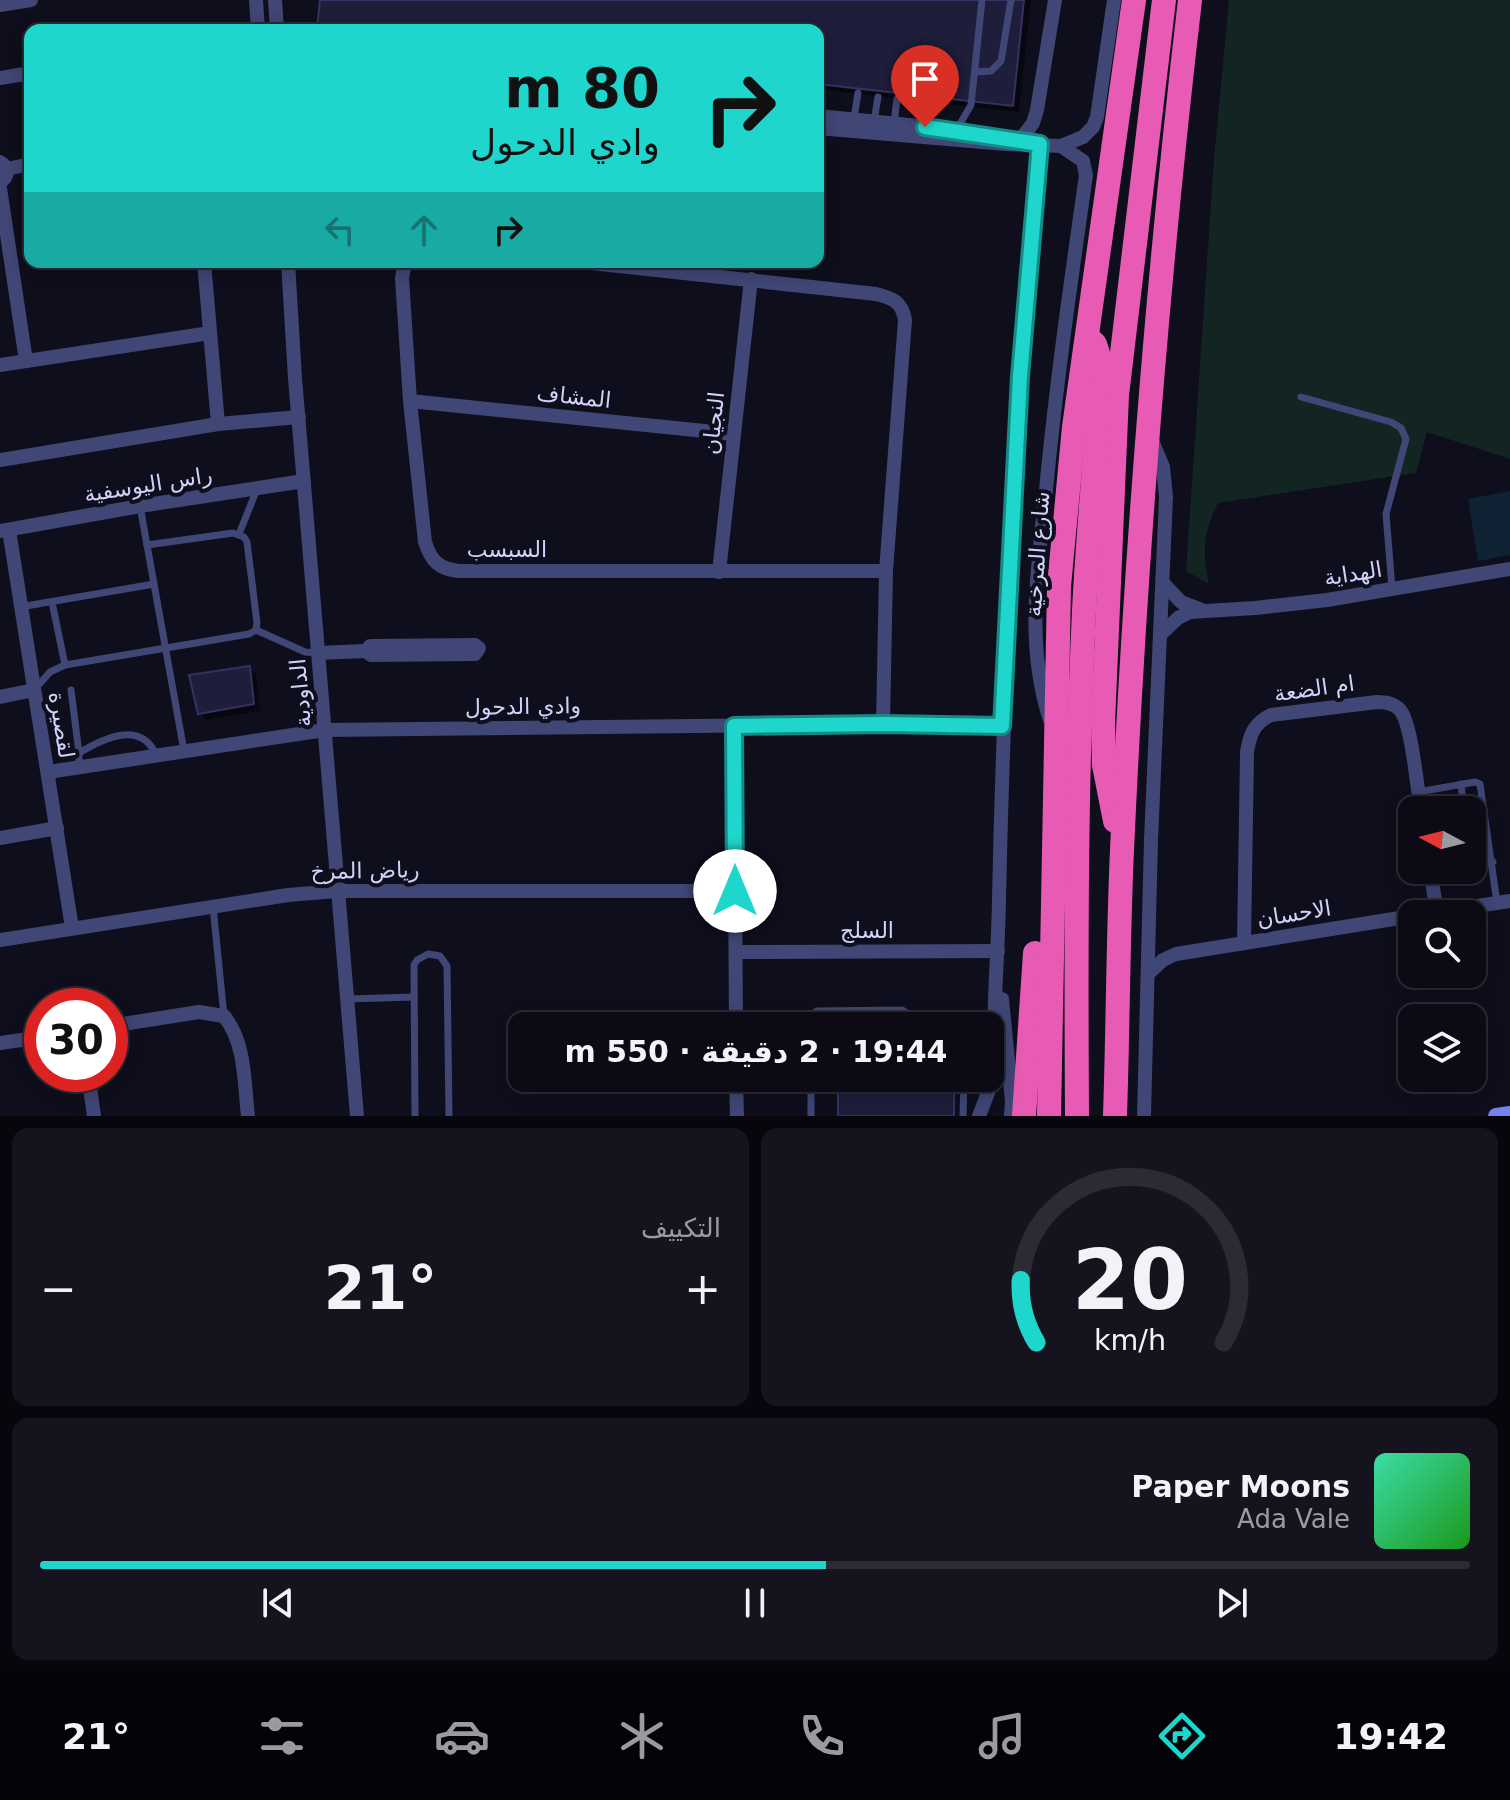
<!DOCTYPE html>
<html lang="ar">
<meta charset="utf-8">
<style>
body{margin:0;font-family:"DejaVu Sans",Cairo,sans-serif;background:#14131e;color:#f1f3f6;direction:rtl;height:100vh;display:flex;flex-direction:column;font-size:30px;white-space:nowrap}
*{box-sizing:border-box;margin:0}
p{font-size:26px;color:#9a9aa0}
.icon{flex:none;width:44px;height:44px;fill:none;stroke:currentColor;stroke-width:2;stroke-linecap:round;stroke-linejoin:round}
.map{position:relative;height:1116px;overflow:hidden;direction:ltr}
.side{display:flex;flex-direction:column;gap:12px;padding:12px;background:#06060c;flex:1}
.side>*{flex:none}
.banner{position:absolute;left:24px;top:24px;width:800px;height:244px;border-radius:16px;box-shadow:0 4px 20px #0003,0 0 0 2px #2b2b34;direction:rtl;background:#1ed6cc;color:#111;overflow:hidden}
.needle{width:52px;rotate:277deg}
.buttons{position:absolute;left:1398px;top:796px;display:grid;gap:16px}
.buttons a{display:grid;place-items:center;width:88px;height:88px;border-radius:16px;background:#0b0a15;box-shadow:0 4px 20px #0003,0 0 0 2px #2b2b34;font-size:40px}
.speed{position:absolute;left:24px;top:988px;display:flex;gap:16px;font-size:40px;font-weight:700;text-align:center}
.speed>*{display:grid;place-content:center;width:104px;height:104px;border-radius:50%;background:#0b0a15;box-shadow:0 4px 20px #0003,0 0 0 2px #2b2b34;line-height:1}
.speed .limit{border:12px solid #d22;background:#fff;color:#111}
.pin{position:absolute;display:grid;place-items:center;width:68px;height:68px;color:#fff;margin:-82px -34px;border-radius:50% 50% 50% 0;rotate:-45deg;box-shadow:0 0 8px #0007}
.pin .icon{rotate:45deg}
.me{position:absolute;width:88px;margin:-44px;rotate:0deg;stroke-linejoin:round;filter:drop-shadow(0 0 6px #0008)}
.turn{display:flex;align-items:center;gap:28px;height:168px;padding:0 32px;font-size:36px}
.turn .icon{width:104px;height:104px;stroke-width:2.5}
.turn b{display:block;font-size:56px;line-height:68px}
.lanes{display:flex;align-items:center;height:76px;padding:0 32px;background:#0003;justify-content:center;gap:40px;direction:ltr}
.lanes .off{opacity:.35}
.big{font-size:60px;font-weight:600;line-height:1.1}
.side .tile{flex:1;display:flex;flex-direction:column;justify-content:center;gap:12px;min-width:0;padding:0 28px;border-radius:16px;background:#14131e}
.side .dial{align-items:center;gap:0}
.dial svg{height:208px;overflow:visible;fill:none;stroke:#2b2b34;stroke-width:7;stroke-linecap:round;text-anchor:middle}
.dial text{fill:#f1f3f6;stroke:none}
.song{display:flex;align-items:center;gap:24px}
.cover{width:96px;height:96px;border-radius:12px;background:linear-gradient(135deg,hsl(160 70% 55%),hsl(120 70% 35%))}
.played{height:8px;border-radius:4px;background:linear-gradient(90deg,#1ed6cc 55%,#2b2b34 55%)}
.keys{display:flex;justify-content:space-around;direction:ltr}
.heat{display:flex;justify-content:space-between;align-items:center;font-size:44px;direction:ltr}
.side .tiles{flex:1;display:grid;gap:12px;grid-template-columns:1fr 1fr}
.tile:last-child{grid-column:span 2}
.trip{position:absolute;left:508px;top:1012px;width:496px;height:80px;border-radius:16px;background:#0b0a15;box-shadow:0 4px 20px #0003,0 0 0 2px #2b2b34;font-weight:600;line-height:80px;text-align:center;direction:rtl}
.tabs{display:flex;height:128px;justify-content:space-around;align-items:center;background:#040408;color:#9a9aa0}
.tabs .icon{width:56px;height:56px}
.tabs .selected{color:#1ed6cc}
.tabs b{font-size:36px;color:#f1f3f6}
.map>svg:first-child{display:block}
.green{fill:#122522}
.water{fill:#0f2234}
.shadow{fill:#0007}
.building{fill:#1e1d3a;stroke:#343263;stroke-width:2}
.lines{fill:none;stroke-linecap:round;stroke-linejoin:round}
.lane{stroke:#404675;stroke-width:7}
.street{stroke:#404675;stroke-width:14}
.secondary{stroke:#7483eb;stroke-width:16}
.highway{stroke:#e85bb4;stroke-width:24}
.route-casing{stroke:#148b85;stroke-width:20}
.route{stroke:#1ed6cc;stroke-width:14}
.labels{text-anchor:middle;stroke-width:8;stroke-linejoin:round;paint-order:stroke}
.street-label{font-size:22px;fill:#d0d2f8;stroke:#0f0e1c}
</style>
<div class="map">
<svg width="1510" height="1116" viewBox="0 0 1510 1116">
<rect width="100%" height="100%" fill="#0f0e1c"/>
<path class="green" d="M1229,0H1510V459L1427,432L1416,473L1218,503C1203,534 1202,550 1209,584L1186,571L1214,159Z"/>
<polygon class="water" points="1510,491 1510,555 1478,561 1468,499"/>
<g class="shadow">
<polygon points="322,0 1031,0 1019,112 818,89 818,30 322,30 319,27"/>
<polygon points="250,668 256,675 260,711 206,720 200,713"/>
</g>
<g class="building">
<polygon points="320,0 1024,0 1013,106 818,84 818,30 336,30 317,28"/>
<polygon points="250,666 254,704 198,714 189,675"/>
<rect x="838" y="1078" width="116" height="38"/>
</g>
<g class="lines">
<g class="lane">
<polyline points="975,72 991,71 1001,61 1011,0"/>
<polyline points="854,118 858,93"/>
<polyline points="874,121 878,97"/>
<polyline points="894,123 897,99"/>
<polyline points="957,129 971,105 982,0"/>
<polyline points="1301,397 1391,422 1401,428 1406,439 1386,514 1392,588"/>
<polyline points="140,506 184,751"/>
<polyline points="239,534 257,489"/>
<polyline points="52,602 65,665 249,634 256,630 257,623 247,542 244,537 233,533 147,545"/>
<polyline points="20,607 154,584"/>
<polyline points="256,630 305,652 318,653"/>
<polyline points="36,688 50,672 65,665"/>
<polyline points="71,690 79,753"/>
<path d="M79,767V753C104,738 141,720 156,755"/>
<polyline points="1461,784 1464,810"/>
<polyline points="1418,792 1475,782 1480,784 1497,903"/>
<polyline points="1472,862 1477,865 1493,862"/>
<polyline points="213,907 224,1016"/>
<polyline points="348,999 414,997"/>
<polyline points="811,1026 812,1014 817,1011 902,1010 910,1015 910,1026"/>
<polyline points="811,1078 811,1116"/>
<polyline points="415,1116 414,965 417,960 428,954 440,956 447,966 449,1116"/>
<polyline points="963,1116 964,1078"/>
</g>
<g class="street">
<polyline points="256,0 258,30"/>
<polyline points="275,0 277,30"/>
<polyline points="0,5 31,0"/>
<polyline points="0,78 30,73"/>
<polyline points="818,116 959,130"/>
<polyline points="818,128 1006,144 1061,146 1083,137 1093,127 1097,117 1114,0"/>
<polyline points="1018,143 1033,123 1037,110 1055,0"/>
<path d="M0,162C9,167 9,177 0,182"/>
<polyline points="7,169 30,164"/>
<polyline points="0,188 26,361"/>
<polyline points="204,262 218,424"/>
<polyline points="288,262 295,378 357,1116"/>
<path d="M405,262L402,278L410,401L425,542C431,561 439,569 459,571H886"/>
<path d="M582,262L876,294C893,298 902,302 905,320L886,571L883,724"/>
<polyline points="0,365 210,333"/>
<polyline points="410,401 734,434"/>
<polyline points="0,460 218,424 299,417"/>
<polyline points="9,530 72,928"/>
<polyline points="0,531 140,506 304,481"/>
<polyline points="719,572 751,279"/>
<polyline points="1163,583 1181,602 1202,610"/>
<polyline points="1160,635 1178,618 1190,612 1255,608 1327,600 1510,569"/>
<polygon points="475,645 479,648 475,654 371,655 366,651 370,646"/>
<polyline points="318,653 366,651"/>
<polyline points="0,697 34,690"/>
<path d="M1050,720C1025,644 1038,568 1046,490C1056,385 1071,280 1086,175L1083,161L1061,146"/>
<polyline points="734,726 736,1026"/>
<polyline points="48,772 325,730 883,724 1002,726"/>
<polyline points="0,838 57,828"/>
<polyline points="1430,870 1437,912"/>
<polyline points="1426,914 1510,901"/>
<polyline points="0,940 288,895 337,891 735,891"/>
<path d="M1244,943L1247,752C1250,734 1254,723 1271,715L1377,702C1386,702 1394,703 1400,710C1412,724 1417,789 1421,810"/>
<polyline points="736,952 998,951"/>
<polyline points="1148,974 1163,960 1176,954 1412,916"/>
<polyline points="1002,999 1012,1101 1011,1116"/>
<path d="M110,1026L199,1012L224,1016C246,1043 244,1083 248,1116"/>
<polyline points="0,1043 42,1037"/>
<polyline points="88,1074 94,1116"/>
<polyline points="736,1078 737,1116"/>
<path d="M979,1116L991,1085L994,1062C993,1007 998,955 999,900C1004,647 1019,396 1040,144"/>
<polyline points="1144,1116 1151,840 1166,497 1163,467 1150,436"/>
</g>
<polyline class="secondary" points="1496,1116 1510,1114"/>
<g class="highway">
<polyline points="1115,821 1104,765 1103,723 1117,395 1164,0"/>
<polyline points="1024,1116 1035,953"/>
<polyline points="1049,1116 1059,586 1074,427 1134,0"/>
<path d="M1077,1116C1076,948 1076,779 1084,611C1088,528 1097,446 1101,363L1095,344L1087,337"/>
<path d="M1115,1116C1118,1027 1118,938 1122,850C1135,566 1157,282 1190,0"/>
</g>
</g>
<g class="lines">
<g class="route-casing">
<polyline id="route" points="735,891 734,726 883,724 1002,726 1020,376 1040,144 925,127"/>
</g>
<use href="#route" class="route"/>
</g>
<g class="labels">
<g class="street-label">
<text transform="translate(574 396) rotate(6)" y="8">المشاف</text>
<text transform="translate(713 423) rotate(-84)" y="8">النجيان</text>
<text transform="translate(148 484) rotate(-9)" y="8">راس اليوسفية</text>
<text x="507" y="557">السبسب</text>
<text transform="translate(1037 554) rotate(-86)" y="8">شارع المرخية</text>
<text transform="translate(1353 573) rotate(-9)" y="8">الهداية</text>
<text transform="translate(1314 688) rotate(-8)" y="8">ام الضعة</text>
<text transform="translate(300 693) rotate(-95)" y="8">الداودية</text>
<text transform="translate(523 706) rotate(-1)" y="8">وادي الدحول</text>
<text transform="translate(62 725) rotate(81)" y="8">لقصيرة</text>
<text transform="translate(365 870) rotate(-1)" y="8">رياض المرخ</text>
<text transform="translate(1294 913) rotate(-9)" y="8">الاحسان</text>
<text x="867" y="938">السلج</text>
</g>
</g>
</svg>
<div class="buttons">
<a><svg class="needle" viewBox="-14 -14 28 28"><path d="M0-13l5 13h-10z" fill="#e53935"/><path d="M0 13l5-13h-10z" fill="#9a9aa0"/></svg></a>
<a><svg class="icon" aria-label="search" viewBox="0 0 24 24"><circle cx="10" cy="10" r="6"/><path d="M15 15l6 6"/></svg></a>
<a><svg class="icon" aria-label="layers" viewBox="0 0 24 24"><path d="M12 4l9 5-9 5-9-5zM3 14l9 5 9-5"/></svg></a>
</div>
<div class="speed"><div class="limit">30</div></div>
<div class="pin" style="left:925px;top:127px;background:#d93025"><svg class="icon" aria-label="arrive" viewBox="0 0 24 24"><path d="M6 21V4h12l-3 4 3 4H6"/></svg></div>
<svg class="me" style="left:735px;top:891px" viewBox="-20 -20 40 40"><circle r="19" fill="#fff"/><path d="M0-13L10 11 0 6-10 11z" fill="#1ed6cc"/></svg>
<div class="trip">19:44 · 2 دقيقة · 550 m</div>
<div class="banner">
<div class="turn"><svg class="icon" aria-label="right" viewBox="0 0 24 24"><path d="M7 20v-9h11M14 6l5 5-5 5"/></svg><div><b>80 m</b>وادي الدحول</div></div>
<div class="lanes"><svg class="icon off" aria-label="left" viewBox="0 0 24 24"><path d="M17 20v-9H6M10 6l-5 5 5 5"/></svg><svg class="icon off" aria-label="ahead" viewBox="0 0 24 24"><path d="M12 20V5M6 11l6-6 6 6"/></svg><svg class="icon" aria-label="right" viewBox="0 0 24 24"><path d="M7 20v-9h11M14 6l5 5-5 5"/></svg></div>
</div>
</div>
<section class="side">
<div class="tiles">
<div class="tile dial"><svg viewBox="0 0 100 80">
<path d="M14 69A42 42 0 1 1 86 69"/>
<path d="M14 69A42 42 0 0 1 8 45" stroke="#1ed6cc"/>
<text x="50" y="56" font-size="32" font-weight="700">20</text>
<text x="50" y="72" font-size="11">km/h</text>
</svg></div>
<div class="tile"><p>التكييف</p>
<div class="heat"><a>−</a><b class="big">21°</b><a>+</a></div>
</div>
<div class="tile">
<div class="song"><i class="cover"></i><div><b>Paper Moons</b><p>Ada Vale</p></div></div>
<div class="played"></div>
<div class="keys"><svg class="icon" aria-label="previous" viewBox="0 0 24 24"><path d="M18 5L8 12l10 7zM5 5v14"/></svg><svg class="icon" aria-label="pause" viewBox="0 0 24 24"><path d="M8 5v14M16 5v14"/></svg><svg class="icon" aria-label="next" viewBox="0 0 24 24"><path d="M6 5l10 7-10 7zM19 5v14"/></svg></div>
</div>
</div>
</section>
<nav class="tabs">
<b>19:42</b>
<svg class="icon selected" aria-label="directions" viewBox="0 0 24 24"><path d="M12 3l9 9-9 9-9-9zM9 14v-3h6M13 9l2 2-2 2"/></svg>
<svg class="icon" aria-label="music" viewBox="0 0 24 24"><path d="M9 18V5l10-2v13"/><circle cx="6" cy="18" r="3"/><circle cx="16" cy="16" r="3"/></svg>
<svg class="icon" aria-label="phone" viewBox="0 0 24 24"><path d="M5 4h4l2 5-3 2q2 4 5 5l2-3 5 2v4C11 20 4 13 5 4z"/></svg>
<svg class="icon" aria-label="climate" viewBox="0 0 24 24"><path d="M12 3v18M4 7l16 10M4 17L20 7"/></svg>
<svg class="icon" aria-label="car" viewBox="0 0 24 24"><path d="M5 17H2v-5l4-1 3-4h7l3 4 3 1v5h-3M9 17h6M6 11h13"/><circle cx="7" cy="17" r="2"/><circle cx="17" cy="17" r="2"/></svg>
<svg class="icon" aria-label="filters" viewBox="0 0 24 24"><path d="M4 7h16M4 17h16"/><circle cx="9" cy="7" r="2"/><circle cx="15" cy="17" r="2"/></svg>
<b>21°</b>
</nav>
